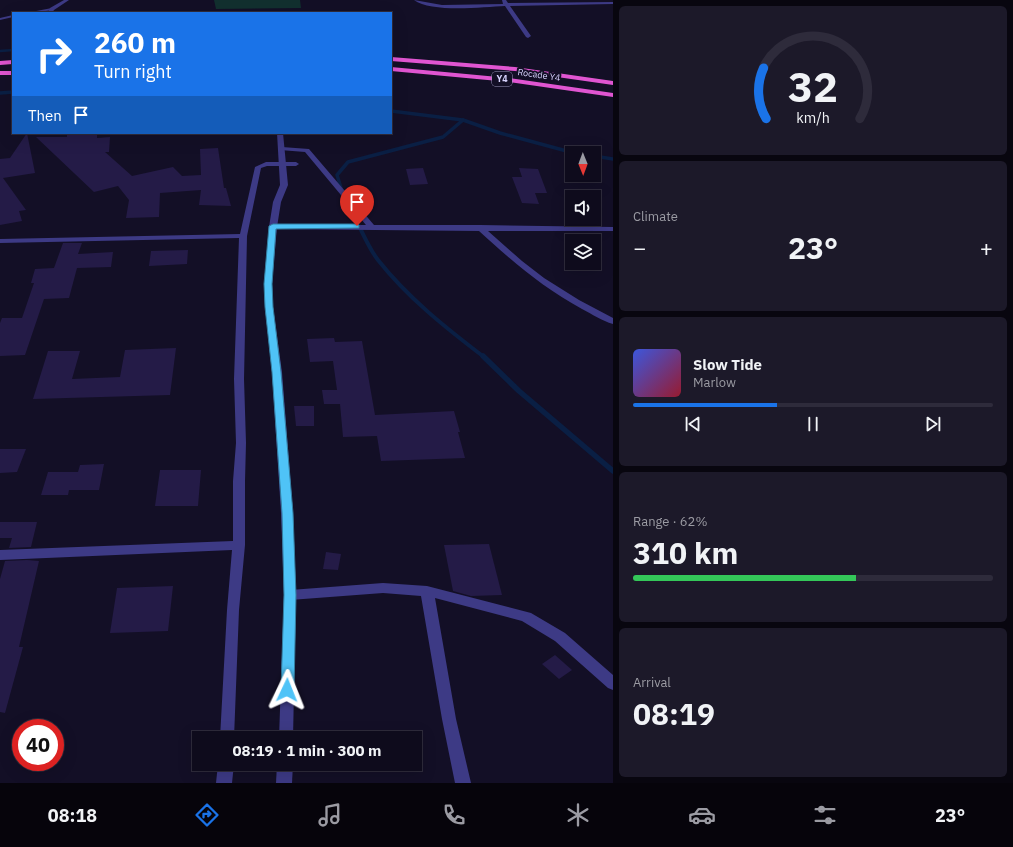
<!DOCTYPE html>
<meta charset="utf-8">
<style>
body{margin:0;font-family:"IBM Plex Sans",sans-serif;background:#1c1929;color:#f1f3f6;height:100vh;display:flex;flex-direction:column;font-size:15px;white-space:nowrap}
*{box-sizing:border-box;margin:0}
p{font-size:13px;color:#9b9ba3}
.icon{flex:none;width:22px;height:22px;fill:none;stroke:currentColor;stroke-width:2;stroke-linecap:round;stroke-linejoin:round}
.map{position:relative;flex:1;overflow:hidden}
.panel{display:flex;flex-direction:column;gap:6px;padding:6px;background:#08060f;width:400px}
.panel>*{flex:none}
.top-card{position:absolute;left:12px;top:12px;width:380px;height:122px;border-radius:0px;box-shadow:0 4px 16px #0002,0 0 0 1px #2e2b3b;background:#1a73e8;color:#fff;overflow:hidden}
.needle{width:26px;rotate:179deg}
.tools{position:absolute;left:565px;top:146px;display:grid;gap:8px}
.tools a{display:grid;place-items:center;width:36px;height:36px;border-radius:0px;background:#0e0b1c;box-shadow:0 4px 16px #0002,0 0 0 1px #2e2b3b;font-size:20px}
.speed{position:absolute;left:12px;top:719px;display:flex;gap:8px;font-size:20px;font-weight:700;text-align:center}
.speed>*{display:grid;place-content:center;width:52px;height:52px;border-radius:50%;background:#0e0b1c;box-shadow:0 4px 16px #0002,0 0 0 1px #2e2b3b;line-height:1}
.speed .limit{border:6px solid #d22;background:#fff;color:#111}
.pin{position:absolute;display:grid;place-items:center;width:34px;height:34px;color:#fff;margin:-41px -17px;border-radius:50% 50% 50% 0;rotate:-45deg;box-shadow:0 0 4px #0007}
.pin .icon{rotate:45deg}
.me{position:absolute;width:44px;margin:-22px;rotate:2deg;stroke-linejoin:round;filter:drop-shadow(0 0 3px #0008)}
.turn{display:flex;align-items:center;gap:14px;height:84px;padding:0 16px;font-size:18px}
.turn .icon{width:52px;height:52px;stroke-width:2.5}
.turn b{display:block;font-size:28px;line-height:34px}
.then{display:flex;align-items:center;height:38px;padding:0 16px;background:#0003;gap:8px;font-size:15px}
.big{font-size:30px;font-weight:800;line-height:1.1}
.panel .card{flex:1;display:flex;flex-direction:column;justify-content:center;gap:6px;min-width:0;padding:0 14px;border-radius:6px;background:#1c1929}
.panel .dial{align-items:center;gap:0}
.dial svg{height:104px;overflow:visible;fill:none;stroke:#2e2b3b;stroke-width:7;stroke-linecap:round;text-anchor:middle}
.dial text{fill:#f1f3f6;stroke:none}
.song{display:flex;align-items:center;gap:12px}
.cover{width:48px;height:48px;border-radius:6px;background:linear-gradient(135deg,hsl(230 70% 55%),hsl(350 70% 35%))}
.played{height:4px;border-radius:2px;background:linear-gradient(90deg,#1a73e8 40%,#2e2b3b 40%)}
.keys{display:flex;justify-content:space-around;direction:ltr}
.heat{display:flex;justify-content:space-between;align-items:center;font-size:22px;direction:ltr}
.charge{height:6px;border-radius:3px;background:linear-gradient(90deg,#34c759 62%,#2e2b3b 0)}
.trip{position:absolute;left:192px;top:731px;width:230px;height:40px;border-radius:0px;background:#0e0b1c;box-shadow:0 4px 16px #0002,0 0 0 1px #2e2b3b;font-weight:800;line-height:40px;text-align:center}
.tab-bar{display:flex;height:64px;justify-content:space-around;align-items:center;background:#06040b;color:#9b9ba3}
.tab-bar .icon{width:28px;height:28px}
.tab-bar .current{color:#1a73e8}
.tab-bar b{font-size:18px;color:#f1f3f6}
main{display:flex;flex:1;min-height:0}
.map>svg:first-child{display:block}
.green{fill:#12302f}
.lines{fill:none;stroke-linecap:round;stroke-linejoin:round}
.stream-far3{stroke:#0a1f44;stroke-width:2.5}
.stream-far2{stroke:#0a1f44;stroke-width:3.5}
.stream-far1{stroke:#0a1f44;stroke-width:4}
.stream{stroke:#0a1f44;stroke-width:5.5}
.building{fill:#241b47}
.minor{fill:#3d3a85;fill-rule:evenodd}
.tertiary{fill:#3d3a85;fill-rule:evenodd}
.trunk{fill:#e055d1;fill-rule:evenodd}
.route{fill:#4fc3f7;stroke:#337fa1}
.labels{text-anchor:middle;stroke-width:4;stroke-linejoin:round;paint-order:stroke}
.far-street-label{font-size:9px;fill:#d9d4ff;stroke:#130f26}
.shield{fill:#130f26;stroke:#9e99be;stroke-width:1}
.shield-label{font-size:9px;font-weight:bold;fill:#d9d4ff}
</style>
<main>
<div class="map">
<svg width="613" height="783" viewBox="0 0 613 783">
<rect width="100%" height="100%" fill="#130f26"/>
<polygon class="green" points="214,0 300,0 301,8 216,9"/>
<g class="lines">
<g class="stream-far3">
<polyline points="0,51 13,50"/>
<polyline points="6,93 13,92"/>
</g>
<g class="stream-far2">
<polyline points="0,93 13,92"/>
<polyline points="391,111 463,120 500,133 574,153"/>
<polyline points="594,156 613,159"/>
<polyline points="342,191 337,175 348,162 443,137 463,120"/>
<polyline points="345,198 351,209"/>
</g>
<path class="stream-far1" d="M350,208C359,224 367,246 378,260C408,298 446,328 484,357"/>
<polyline class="stream" points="483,356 519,391 613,471"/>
</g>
<g class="building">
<polygon points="27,133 35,173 3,178 26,210 19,211 22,221 0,225 0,159 10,158"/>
<polygon points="97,133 97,138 110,137 109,152 105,152 132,176 173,167 182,176 201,175 200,149 218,148 224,188 226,188 231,206 199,205 201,190 160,193 159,217 126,218 129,200 118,186 94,192 36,137 67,137 67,134"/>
<polygon points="423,168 428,184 410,185 406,169"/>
<polygon points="519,168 538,169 547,193 535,193 539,204 522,203 512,177 522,177"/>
<polygon points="63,243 82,243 78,254 113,252 111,267 77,268 69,298 44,299 25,355 0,356 0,323 2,318 22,318 34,283 31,283 35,269 54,268"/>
<polygon points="188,250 187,264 149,266 151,251"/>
<polygon points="334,338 335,342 362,341 375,415 454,411 460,432 458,432 465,458 381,461 377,436 343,437 340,404 324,404 322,390 337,390 333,361 310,362 307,339"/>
<polygon points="176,348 170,395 33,399 48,351 80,351 72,379 120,377 125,350"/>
<polygon points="294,406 314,406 314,426 296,426"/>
<polygon points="0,449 26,449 17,472 0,473"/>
<polygon points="104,464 99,490 69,490 68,495 41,495 48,472 78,472 80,465"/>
<polygon points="160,470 201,470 198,506 155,506"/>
<polygon points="0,522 37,522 31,547 9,548 12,538 0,538"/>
<polygon points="489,544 502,595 471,596 453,591 444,545"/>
<polygon points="326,552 341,554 338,570 323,569"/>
<polygon points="27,560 39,561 19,647 23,647 5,713 0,712 0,579 5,561"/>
<polygon points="173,586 168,631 110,633 117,588"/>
<polygon points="555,655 572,670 559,679 542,664"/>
</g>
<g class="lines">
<g class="minor">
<path d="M414,0L442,5L503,4L502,0H506L508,3L613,2V4L510,6L531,36L528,38L526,37L505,6C483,7 431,13 414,0Z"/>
<polygon points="52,8 54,10 29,13 31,12"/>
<polygon points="13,15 13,17 0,20 0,18"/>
<path d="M282,147L309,149L374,225H480L613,227V231H488L522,261L544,278L579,300L613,318V324C602,321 592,314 582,309C542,287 513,262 479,231L270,229V225H366L305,152L280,150L279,149Z"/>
<polygon points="266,162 296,162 299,164 296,166 267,166 261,168 247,236 244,379 246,443 245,481 245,545 239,610 234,738 220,738 227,610 232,550 0,560 0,550 233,541 233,481 236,443 234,379 239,238 0,243 0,239 240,234 255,167"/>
<polygon points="383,583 427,586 531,613 565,633 613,675 613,690 608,688 555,641 522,621 435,598 456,719 471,783 455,783 442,719 421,596 383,593 290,600 285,599 284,595 285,591 290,590"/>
<polygon points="218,764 234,764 232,783 216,783"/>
</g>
<g class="tertiary">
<polygon points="64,0 69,0 54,10 52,13 48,13 50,8"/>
<polygon points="277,133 283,133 288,185 281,202 277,227 272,284 273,307 282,372 293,513 296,595 293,738 279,738 284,595 281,513 272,372 265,307 264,284 269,227 273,202 280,185"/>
<polygon points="277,764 293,764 292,783 276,783"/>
</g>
<g class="trunk">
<polygon points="391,57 515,67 613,81 613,85 515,71 391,61"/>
<polygon points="13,60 13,64 0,65 0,61"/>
<polygon points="391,67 509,78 613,93 613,97 509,82 391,71"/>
<rect x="0" y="71" width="13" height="4"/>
</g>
</g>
<polygon class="route" points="357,224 359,225 359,228 276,229 272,284 273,307 281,372 293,513 296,595 294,690 292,695 287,696 283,695 281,690 284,595 282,513 272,372 265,307 264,284 269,226 273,224"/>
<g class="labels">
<g class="far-street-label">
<text transform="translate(539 75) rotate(8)" y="3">Rocade Y4</text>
</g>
<rect class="shield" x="492" y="72" width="20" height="14" rx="3"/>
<g class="shield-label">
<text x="502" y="82">Y4</text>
</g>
</g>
</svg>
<div class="tools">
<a><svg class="needle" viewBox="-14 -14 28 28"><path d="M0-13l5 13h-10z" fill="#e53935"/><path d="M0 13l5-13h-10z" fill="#9b9ba3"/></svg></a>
<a><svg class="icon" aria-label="sound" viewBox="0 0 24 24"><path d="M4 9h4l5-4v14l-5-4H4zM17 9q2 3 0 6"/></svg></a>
<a><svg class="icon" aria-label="layers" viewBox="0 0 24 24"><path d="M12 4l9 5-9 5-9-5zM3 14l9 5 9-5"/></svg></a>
</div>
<div class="speed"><div class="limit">40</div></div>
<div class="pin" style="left:357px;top:226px;background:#d93025"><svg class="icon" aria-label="arrive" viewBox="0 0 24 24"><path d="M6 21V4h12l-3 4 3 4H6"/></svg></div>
<svg class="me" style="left:287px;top:690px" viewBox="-20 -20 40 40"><path d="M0-17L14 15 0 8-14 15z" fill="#4fc3f7" stroke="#fff" stroke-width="4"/></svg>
<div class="trip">08:19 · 1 min · 300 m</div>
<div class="top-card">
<div class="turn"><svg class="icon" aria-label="right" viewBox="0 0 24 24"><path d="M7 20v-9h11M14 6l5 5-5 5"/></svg><div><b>260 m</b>Turn right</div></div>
<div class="then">Then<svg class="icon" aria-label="arrive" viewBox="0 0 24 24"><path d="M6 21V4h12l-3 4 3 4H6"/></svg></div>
</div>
</div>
<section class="panel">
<div class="card dial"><svg viewBox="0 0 100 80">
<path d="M14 69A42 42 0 1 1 86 69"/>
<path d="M14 69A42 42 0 0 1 12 30" stroke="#1a73e8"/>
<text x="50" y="56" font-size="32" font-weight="700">32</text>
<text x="50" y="72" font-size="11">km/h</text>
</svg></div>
<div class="card"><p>Climate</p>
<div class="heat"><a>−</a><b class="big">23°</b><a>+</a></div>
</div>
<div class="card">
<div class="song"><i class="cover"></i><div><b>Slow Tide</b><p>Marlow</p></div></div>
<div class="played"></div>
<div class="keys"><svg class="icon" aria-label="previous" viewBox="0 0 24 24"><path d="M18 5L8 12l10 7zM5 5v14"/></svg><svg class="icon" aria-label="pause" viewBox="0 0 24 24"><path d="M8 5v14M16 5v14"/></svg><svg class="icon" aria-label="next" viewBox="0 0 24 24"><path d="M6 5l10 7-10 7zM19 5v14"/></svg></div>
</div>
<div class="card"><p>Range · 62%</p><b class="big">310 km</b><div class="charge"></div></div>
<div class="card"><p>Arrival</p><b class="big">08:19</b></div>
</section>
</main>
<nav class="tab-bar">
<b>08:18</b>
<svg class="icon current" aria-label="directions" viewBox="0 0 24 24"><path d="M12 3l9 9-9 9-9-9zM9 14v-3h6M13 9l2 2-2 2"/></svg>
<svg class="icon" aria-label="music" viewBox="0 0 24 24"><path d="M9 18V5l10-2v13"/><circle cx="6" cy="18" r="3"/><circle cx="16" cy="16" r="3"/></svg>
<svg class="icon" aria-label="phone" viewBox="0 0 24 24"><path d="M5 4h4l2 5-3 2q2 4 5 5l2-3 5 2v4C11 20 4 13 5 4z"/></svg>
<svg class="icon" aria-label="climate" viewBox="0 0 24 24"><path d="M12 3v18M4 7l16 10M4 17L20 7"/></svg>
<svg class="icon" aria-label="car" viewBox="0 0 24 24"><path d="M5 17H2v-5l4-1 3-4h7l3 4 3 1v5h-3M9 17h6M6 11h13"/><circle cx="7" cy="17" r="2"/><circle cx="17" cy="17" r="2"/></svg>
<svg class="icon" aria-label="filters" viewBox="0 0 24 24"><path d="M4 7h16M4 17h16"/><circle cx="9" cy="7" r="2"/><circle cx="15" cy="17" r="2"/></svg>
<b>23°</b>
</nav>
